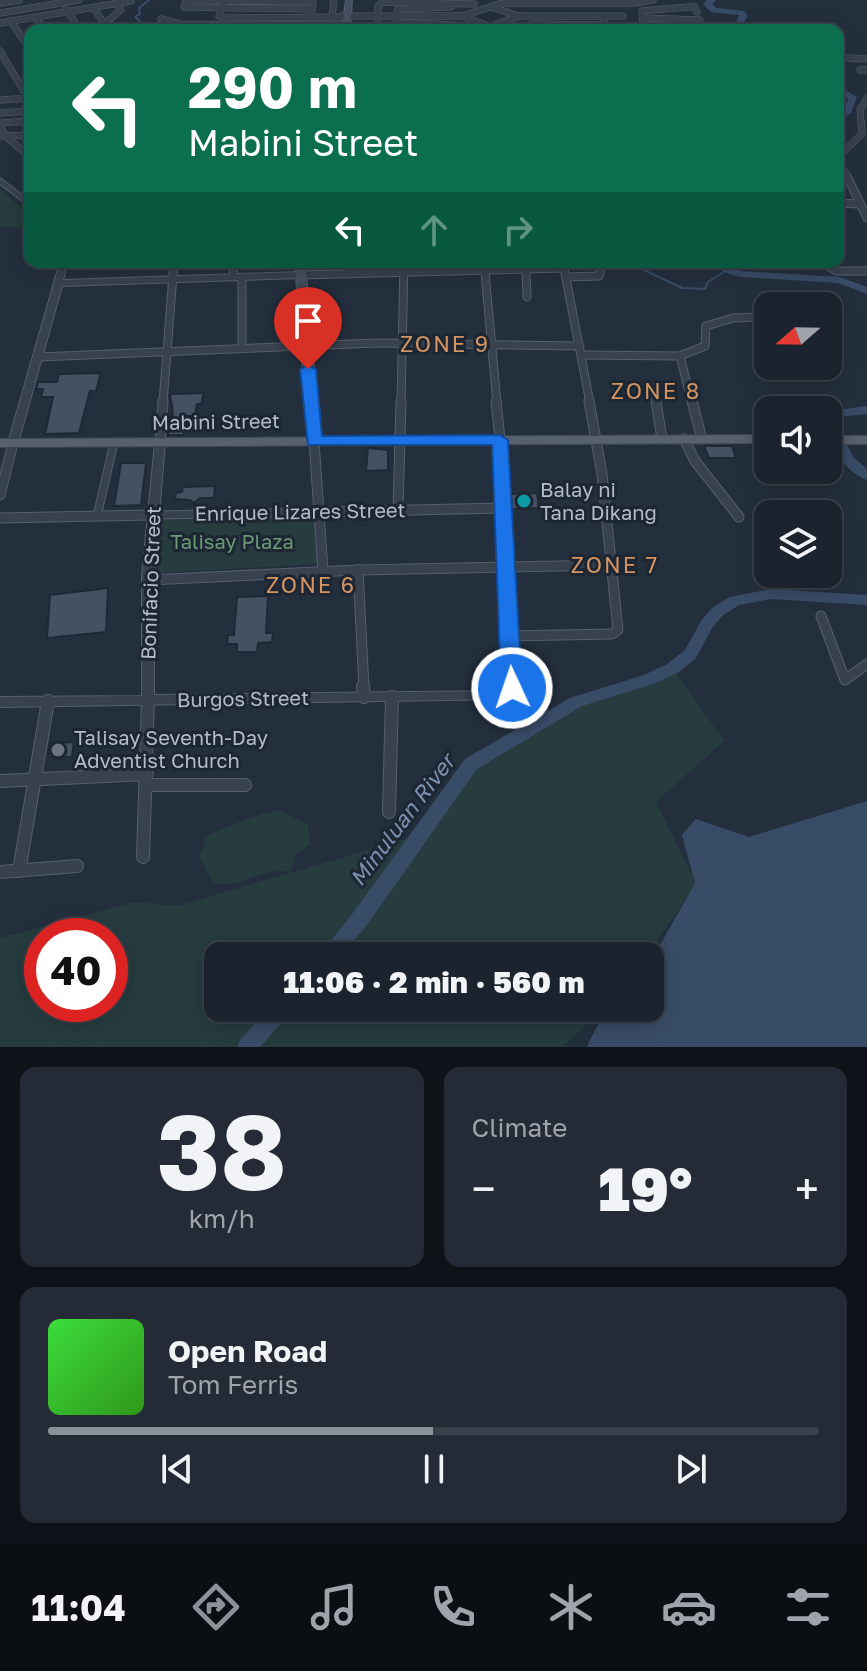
<!DOCTYPE html>
<meta charset="utf-8">
<style>
body{margin:0;font-family:"Golos Text",sans-serif;background:#242b36;color:#f1f3f6;height:100vh;display:flex;flex-direction:column;font-size:30px;white-space:nowrap}
*{box-sizing:border-box;margin:0}
p{font-size:26px;color:#a0a4aa}
.icon{flex:none;width:44px;height:44px;fill:none;stroke:currentColor;stroke-width:2;stroke-linecap:round;stroke-linejoin:round}
.map{position:relative;height:1047px;overflow:hidden}
.drawer{display:flex;flex-direction:column;gap:20px;padding:20px;background:#0f1319;flex:1}
.drawer>*{flex:none}
.banner{position:absolute;left:24px;top:24px;width:820px;height:244px;border-radius:16px;box-shadow:0 4px 20px #0003,0 0 0 2px #39404a;background:#0b6e4f;color:#fff;overflow:hidden}
.needle{width:52px;rotate:250deg}
.tools{position:absolute;left:754px;top:292px;display:grid;gap:16px}
.tools a{display:grid;place-items:center;width:88px;height:88px;border-radius:16px;background:#1b232e;box-shadow:0 4px 20px #0003,0 0 0 2px #39404a;font-size:40px}
.speed{position:absolute;left:24px;top:918px;display:flex;gap:16px;font-size:40px;font-weight:700;text-align:center}
.speed>*{display:grid;place-content:center;width:104px;height:104px;border-radius:50%;background:#1b232e;box-shadow:0 4px 20px #0003,0 0 0 2px #39404a;line-height:1}
.speed .limit{border:12px solid #d22;background:#fff;color:#111}
.pin{position:absolute;display:grid;place-items:center;width:68px;height:68px;color:#fff;margin:-82px -34px;border-radius:50% 50% 50% 0;rotate:-45deg;box-shadow:0 0 8px #0007}
.pin .icon{rotate:45deg}
.me{position:absolute;width:88px;margin:-44px;rotate:357deg;stroke-linejoin:round;filter:drop-shadow(0 0 6px #0008)}
.turn{display:flex;align-items:center;gap:28px;height:168px;padding:0 32px;font-size:36px}
.turn .icon{width:104px;height:104px;stroke-width:2.5}
.turn b{display:block;font-size:56px;line-height:68px}
.lanes{display:flex;align-items:center;height:76px;padding:0 32px;background:#0003;justify-content:center;gap:40px;direction:ltr}
.lanes .off{opacity:.35}
.big{font-size:60px;font-weight:800;line-height:1.1}
.drawer .tile{flex:1;display:flex;flex-direction:column;justify-content:center;gap:12px;min-width:0;padding:0 28px;border-radius:16px;background:#242b36}
.drawer .dial{align-items:center;gap:0}
.dial b{font-size:104px;line-height:1}
.song{display:flex;align-items:center;gap:24px}
.cover{width:96px;height:96px;border-radius:12px;background:linear-gradient(135deg,hsl(120 70% 55%),hsl(110 70% 35%))}
.played{height:8px;border-radius:4px;background:linear-gradient(90deg,#8c9099 50%,#39404a 50%)}
.keys{display:flex;justify-content:space-around;direction:ltr}
.heat{display:flex;justify-content:space-between;align-items:center;font-size:44px;direction:ltr}
.drawer .tiles{flex:1;display:grid;gap:20px;grid-template-columns:1fr 1fr}
.tile:last-child{grid-column:span 2}
.trip{position:absolute;left:204px;top:942px;width:460px;height:80px;border-radius:16px;background:#1b232e;box-shadow:0 4px 20px #0003,0 0 0 2px #39404a;font-weight:800;line-height:80px;text-align:center}
.tab-bar{display:flex;height:128px;justify-content:space-around;align-items:center;background:#0b0e12;color:#a0a4aa}
.tab-bar .icon{width:56px;height:56px}
.tab-bar .current{color:#8c9099}
.tab-bar b{font-size:36px;color:#f1f3f6}
.map>svg:first-child{display:block}
.green{fill:#263c3f;fill-rule:evenodd}
.water{fill:#394c67}
.lines{fill:none;stroke-linecap:round;stroke-linejoin:round}
.stream{stroke:#394c67;stroke-width:2}
.river{fill:#394c67;fill-rule:evenodd}
.building{fill:#455162;stroke:#1f2835;stroke-width:2}
.pedestrian-casing{stroke:#565f6c;stroke-width:9}
.minor-far3-casing{stroke:#565f6c;stroke-width:7}
.minor-far2-casing{stroke:#565f6c;stroke-width:9}
.minor-far1-casing{stroke:#565f6c;stroke-width:11}
.minor-casing{stroke:#565f6c;stroke-width:14}
.tertiary-casing{stroke:#565f6c;stroke-width:2}
.secondary-casing{stroke:#565f6c;stroke-width:2}
.primary-casing{stroke:#414a57;stroke-width:2}
.pedestrian{stroke:#38414e;stroke-width:7}
.minor-far3{stroke:#38414e;stroke-width:6}
.minor-far2{stroke:#38414e;stroke-width:7}
.minor-far1{stroke:#38414e;stroke-width:9}
.minor{stroke:#38414e;stroke-width:12}
.tertiary{fill:#38414e;fill-rule:evenodd}
.secondary{fill:#465061;fill-rule:evenodd}
.primary{fill:#56606e;fill-rule:evenodd}
.route{fill:#1a73e8;stroke:#114b97;stroke-width:2}
.culture-dot{fill:#0f9aa8;stroke:#1d2633;stroke-width:3}
.worship-dot{fill:#6b7280;stroke:#1d2633;stroke-width:3}
.labels{text-anchor:middle;stroke-width:6;stroke-linejoin:round;paint-order:stroke}
.street-label{font-size:20px;fill:#b4bcc9;stroke:#1d2633}
.poi-label{font-size:20px;fill:#b4bcc9;stroke:#1d2633;text-anchor:start}
.park-label{font-size:20px;fill:#6b9a76;stroke:#1d2633}
.neighbourhood-label{font-size:22px;letter-spacing:2px;fill:#d59563;stroke:#1d2633}
.water-label{font-size:22px;font-style:italic;fill:#7c92b1;stroke:#1d2633}
</style>
<div class="map">
<svg width="867" height="1047" viewBox="0 0 867 1047">
<rect width="100%" height="100%" fill="#242f3e"/>
<g class="green">
<polygon points="0,189 30,215 30,227 0,227"/>
<polygon points="315,512 319,564 157,573 160,516"/>
<path d="M673,668L724,741L656,802L696,883L647,956H218V1008H603L563,1047H0V938L135,902L177,906L420,835L471,764L522,722ZM42,936H110V1004H42Z"/>
<path d="M279,810L308,824L310,844L296,854L291,871C282,871 272,871 264,873C244,878 236,888 214,883L198,856L203,848L205,838C215,830 265,812 279,810Z"/>
</g>
<path class="water" d="M867,801V1047H587C604,1009 609,1008 650,1008V963L695,883L682,835L696,819L749,837Z"/>
<g class="lines">
<g class="stream">
<polyline points="135,30 140,21 135,17 140,14 139,8 149,0"/>
<polyline points="627,262 682,288 705,289 708,282 727,270"/>
</g>
<g class="river">
<polygon points="707,0 716,0 712,4 716,8 744,11 748,16 743,23 774,30 757,30 735,26 739,15 711,12 703,4"/>
<polygon points="838,86 857,97 851,113 838,121 838,114 844,110 848,98 838,93"/>
<polygon points="719,262 729,262 732,268 741,271 840,277 867,287 867,294 838,283 740,277 723,272"/>
<path d="M867,406V414L837,417L835,421L854,458L867,469V480C840,470 826,438 829,411Z"/>
<polygon points="771,589 867,595 867,605 771,599 739,605 722,616 712,628 696,658 679,672 656,683 582,706 477,769 364,929 340,956 318,956 350,917 465,759 570,698 644,675 667,664 685,650 701,621 712,608 730,597"/>
<polygon points="269,1008 292,1008 289,1014 260,1047 237,1047 240,1040"/>
</g>
</g>
<g class="building">
<polygon points="101,373 96,391 90,391 79,433 45,434 53,397 41,397 43,389 36,389 38,382 57,382 59,374"/>
<polygon points="204,393 201,404 197,404 195,416 187,416 183,435 168,435 173,413 170,394"/>
<polygon points="704,446 732,446 736,458 709,458"/>
<polygon points="368,448 388,450 388,470 366,471"/>
<polygon points="121,463 146,463 141,505 114,506"/>
<polygon points="215,486 214,498 200,498 194,503 190,500 175,499 176,493 182,492 183,487"/>
<polygon points="537,493 539,508 512,509 511,494"/>
<polygon points="108,588 106,632 47,638 50,595"/>
<polygon points="268,596 266,633 273,633 272,642 258,643 257,652 237,652 237,644 227,644 228,635 234,635 237,597"/>
<polygon points="74,742 72,757 48,757 50,743"/>
</g>
<g class="lines">
<g class="pedestrian-casing">
<g id="pedestrian">
<polyline points="152,515 320,512"/>
<polyline points="97,516 114,443"/>
</g>
</g>
<g class="minor-far3-casing">
<g id="minor-far3">
<polyline points="0,3 19,0"/>
<polyline points="223,5 219,16 224,18 346,17"/>
<polyline points="451,7 398,9 395,22 454,25"/>
<polyline points="491,7 519,16 623,16"/>
<polyline points="93,8 108,28 103,30"/>
<polyline points="66,9 80,30"/>
<polyline points="642,11 688,7 695,7 697,12"/>
<polyline points="0,13 79,0"/>
<polyline points="642,15 643,24 652,30"/>
<polyline points="332,16 334,0"/>
<polyline points="342,16 462,16 503,3 635,3 653,0"/>
<polyline points="462,16 498,30"/>
<polyline points="35,17 45,30"/>
<polyline points="311,18 313,3 312,1 186,1 184,7 312,9"/>
<polyline points="643,18 700,20"/>
<polyline points="161,19 180,24 347,25"/>
<polyline points="11,21 30,50"/>
<polyline points="0,23 131,1"/>
<polyline points="105,23 121,10 117,3"/>
<polyline points="489,27 519,16"/>
<polyline points="378,30 378,6 383,2 474,4"/>
<polyline points="514,30 532,24 602,25 605,23 604,17"/>
<polyline points="0,51 28,98"/>
<polyline points="848,58 867,59"/>
<polyline points="860,70 867,70"/>
<polyline points="0,100 30,98"/>
<polyline points="0,113 30,111"/>
<polyline points="0,123 30,121"/>
<polyline points="0,125 5,136 30,157"/>
<polyline points="1,136 30,135"/>
<polyline points="838,159 848,178"/>
<polyline points="840,160 843,152 862,134 860,110 867,98"/>
</g>
</g>
<g class="minor-far2-casing">
<g id="minor-far2">
<polyline points="847,176 867,218"/>
<polyline points="838,203 859,204"/>
<polyline points="484,262 497,403"/>
<polyline points="822,262 836,271 867,271"/>
<polyline points="526,268 527,297"/>
<polyline points="300,275 564,268 590,403"/>
<polyline points="233,277 234,262"/>
<polyline points="242,277 242,348"/>
<polyline points="568,277 599,276 602,262"/>
<polyline points="581,355 680,356 692,403"/>
<polyline points="680,356 705,346 706,326 733,318 762,317 764,313"/>
<polyline points="38,357 377,343 580,346"/>
<polyline points="654,388 656,403"/>
<polyline points="163,403 174,262"/>
<polyline points="401,403 404,262"/>
</g>
</g>
<g class="minor-far1-casing">
<g id="minor-far1">
<polyline points="496,401 500,440"/>
<polyline points="656,401 662,439"/>
<polyline points="692,401 702,439"/>
<polyline points="684,439 695,461 739,517"/>
<polyline points="314,441 323,571"/>
<polyline points="160,443 163,401"/>
<polyline points="0,495 13,443"/>
<polyline points="398,510 401,401"/>
<polyline points="320,512 503,508"/>
<polyline points="0,518 152,515"/>
<polyline points="358,570 364,688"/>
<polyline points="149,580 358,570 610,565"/>
<polyline points="821,616 845,680 867,664"/>
<polyline points="509,636 612,634 618,630 602,474 589,401"/>
</g>
</g>
<g class="minor-casing">
<g id="minor">
<polyline points="363,686 364,697"/>
<polyline points="0,781 147,774"/>
<polyline points="147,785 245,785"/>
<polyline points="389,812 392,697"/>
<polyline points="143,857 148,700"/>
<polyline points="19,871 48,701"/>
<polyline points="0,872 77,866"/>
</g>
</g>
<g class="tertiary-casing">
<g id="tertiary">
<polygon points="0,178 30,201 30,207 0,184"/>
<polygon points="60,262 68,262 63,280 300,272 304,275 300,278 62,286 18,443 13,446 9,445 8,443"/>
<polygon points="500,437 505,440 518,688 508,699 0,707 0,697 142,696 142,575 155,443 160,440 165,443 154,575 154,695 501,691 506,687 495,440"/>
</g>
</g>
<g class="secondary-casing">
<g id="secondary">
<polygon points="346,0 352,0 350,30 342,30"/>
<polygon points="295,262 305,262 320,441 314,444 308,441"/>
</g>
</g>
<g class="primary-casing">
<g id="primary">
<polygon points="768,435 768,443 0,447 0,439"/>
<rect x="828" y="436" width="39" height="8"/>
</g>
</g>
<use href="#pedestrian" class="pedestrian"/>
<use href="#minor-far3" class="minor-far3"/>
<use href="#minor-far2" class="minor-far2"/>
<use href="#minor-far1" class="minor-far1"/>
<use href="#minor" class="minor"/>
<use href="#tertiary" class="tertiary"/>
<use href="#secondary" class="secondary"/>
<use href="#primary" class="primary"/>
</g>
<polygon class="route" points="308,365 316,369 322,436 500,435 508,440 522,688 519,694 504,694 501,688 492,445 308,445 300,369"/>
<circle class="culture-dot" cx="524" cy="501" r="8"/>
<circle class="worship-dot" cx="58" cy="750" r="8"/>
<g class="labels">
<g class="street-label">
<text transform="translate(216 422) rotate(-1)" y="7">Mabini Street</text>
<text transform="translate(300 512) rotate(-1)" y="7">Enrique Lizares Street</text>
<text transform="translate(151 583) rotate(-88)" y="7">Bonifacio Street</text>
<text transform="translate(243 699) rotate(-1)" y="7">Burgos Street</text>
</g>
<g class="poi-label">
<text x="540" y="497">Balay ni<tspan x="540" dy="23">Tana Dikang</tspan></text>
<text x="74" y="745">Talisay Seventh-Day<tspan x="74" dy="23">Adventist Church</tspan></text>
</g>
<g class="park-label">
<text x="232" y="549">Talisay Plaza</text>
</g>
<g class="neighbourhood-label">
<text x="445" y="352">ZONE 9</text>
<text x="656" y="399">ZONE 8</text>
<text x="615" y="573">ZONE 7</text>
<text x="311" y="593">ZONE 6</text>
</g>
<g class="water-label">
<text transform="translate(402 820) rotate(-53)" y="8">Minuluan River</text>
</g>
</g>
</svg>
<div class="tools">
<a><svg class="needle" viewBox="-14 -14 28 28"><path d="M0-13l5 13h-10z" fill="#e53935"/><path d="M0 13l5-13h-10z" fill="#a0a4aa"/></svg></a>
<a><svg class="icon" aria-label="sound" viewBox="0 0 24 24"><path d="M4 9h4l5-4v14l-5-4H4zM17 9q2 3 0 6"/></svg></a>
<a><svg class="icon" aria-label="layers" viewBox="0 0 24 24"><path d="M12 4l9 5-9 5-9-5zM3 14l9 5 9-5"/></svg></a>
</div>
<div class="speed"><div class="limit">40</div></div>
<div class="pin" style="left:308px;top:369px;background:#d93025"><svg class="icon" aria-label="arrive" viewBox="0 0 24 24"><path d="M6 21V4h12l-3 4 3 4H6"/></svg></div>
<svg class="me" style="left:512px;top:688px" viewBox="-20 -20 40 40"><circle r="17" fill="#1a73e8" stroke="#fff" stroke-width="3"/><path d="M0-11L8 9 0 5-8 9z" fill="#fff"/></svg>
<div class="trip">11:06 · 2 min · 560 m</div>
<div class="banner">
<div class="turn"><svg class="icon" aria-label="left" viewBox="0 0 24 24"><path d="M17 20v-9H6M10 6l-5 5 5 5"/></svg><div><b>290 m</b>Mabini Street</div></div>
<div class="lanes"><svg class="icon" aria-label="left" viewBox="0 0 24 24"><path d="M17 20v-9H6M10 6l-5 5 5 5"/></svg><svg class="icon off" aria-label="ahead" viewBox="0 0 24 24"><path d="M12 20V5M6 11l6-6 6 6"/></svg><svg class="icon off" aria-label="right" viewBox="0 0 24 24"><path d="M7 20v-9h11M14 6l5 5-5 5"/></svg></div>
</div>
</div>
<section class="drawer">
<div class="tiles">
<div class="tile dial"><b>38</b><p>km/h</p></div>
<div class="tile"><p>Climate</p>
<div class="heat"><a>−</a><b class="big">19°</b><a>+</a></div>
</div>
<div class="tile">
<div class="song"><i class="cover"></i><div><b>Open Road</b><p>Tom Ferris</p></div></div>
<div class="played"></div>
<div class="keys"><svg class="icon" aria-label="previous" viewBox="0 0 24 24"><path d="M18 5L8 12l10 7zM5 5v14"/></svg><svg class="icon" aria-label="pause" viewBox="0 0 24 24"><path d="M8 5v14M16 5v14"/></svg><svg class="icon" aria-label="next" viewBox="0 0 24 24"><path d="M6 5l10 7-10 7zM19 5v14"/></svg></div>
</div>
</div>
</section>
<nav class="tab-bar">
<b>11:04</b>
<svg class="icon current" aria-label="directions" viewBox="0 0 24 24"><path d="M12 3l9 9-9 9-9-9zM9 14v-3h6M13 9l2 2-2 2"/></svg>
<svg class="icon" aria-label="music" viewBox="0 0 24 24"><path d="M9 18V5l10-2v13"/><circle cx="6" cy="18" r="3"/><circle cx="16" cy="16" r="3"/></svg>
<svg class="icon" aria-label="phone" viewBox="0 0 24 24"><path d="M5 4h4l2 5-3 2q2 4 5 5l2-3 5 2v4C11 20 4 13 5 4z"/></svg>
<svg class="icon" aria-label="climate" viewBox="0 0 24 24"><path d="M12 3v18M4 7l16 10M4 17L20 7"/></svg>
<svg class="icon" aria-label="car" viewBox="0 0 24 24"><path d="M5 17H2v-5l4-1 3-4h7l3 4 3 1v5h-3M9 17h6M6 11h13"/><circle cx="7" cy="17" r="2"/><circle cx="17" cy="17" r="2"/></svg>
<svg class="icon" aria-label="filters" viewBox="0 0 24 24"><path d="M4 7h16M4 17h16"/><circle cx="9" cy="7" r="2"/><circle cx="15" cy="17" r="2"/></svg>
</nav>
